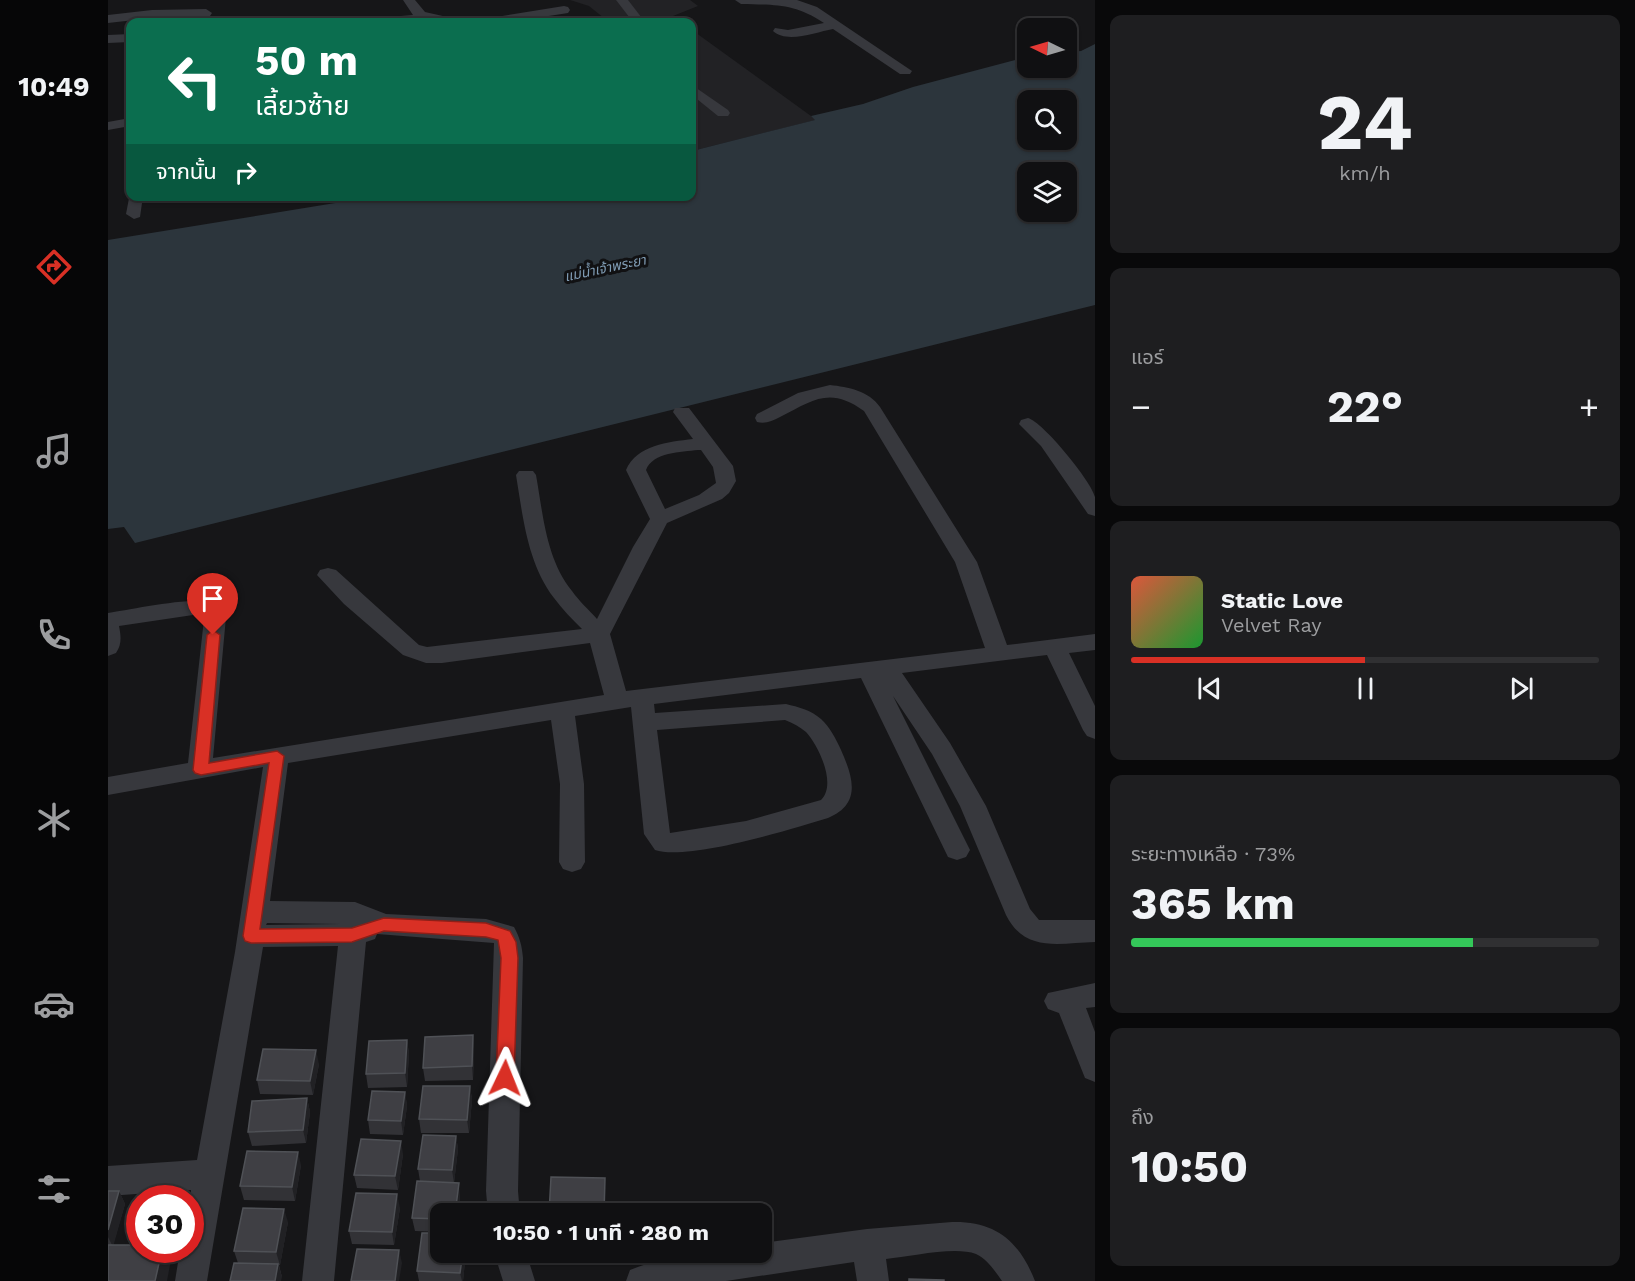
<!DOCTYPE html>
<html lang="th">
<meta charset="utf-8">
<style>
body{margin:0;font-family:"Work Sans","Noto Sans Thai",sans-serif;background:#1e1e20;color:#f1f3f6;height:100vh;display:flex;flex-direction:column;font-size:22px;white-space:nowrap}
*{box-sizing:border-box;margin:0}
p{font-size:20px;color:#9c9d9f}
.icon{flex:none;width:33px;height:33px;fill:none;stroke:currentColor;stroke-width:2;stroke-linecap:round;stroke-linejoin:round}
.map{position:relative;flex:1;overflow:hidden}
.sheet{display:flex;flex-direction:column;gap:15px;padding:15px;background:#09090a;width:540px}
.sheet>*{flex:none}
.hud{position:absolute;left:18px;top:18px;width:570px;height:183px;border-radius:12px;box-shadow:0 2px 4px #0004,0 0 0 2px #303032;background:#0b6e4f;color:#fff;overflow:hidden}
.needle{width:39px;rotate:275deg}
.tools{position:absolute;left:909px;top:18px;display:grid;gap:12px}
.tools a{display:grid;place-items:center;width:60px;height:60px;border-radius:12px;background:#101012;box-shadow:0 2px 4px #0004,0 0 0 2px #303032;font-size:30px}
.speed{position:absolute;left:18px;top:1185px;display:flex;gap:12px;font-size:30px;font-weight:700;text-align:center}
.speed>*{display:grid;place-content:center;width:78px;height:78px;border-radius:50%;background:#101012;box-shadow:0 2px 4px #0004,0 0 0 2px #303032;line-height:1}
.speed .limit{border:9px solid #d22;background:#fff;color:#111}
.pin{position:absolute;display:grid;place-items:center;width:51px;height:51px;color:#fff;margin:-62px -26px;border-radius:50% 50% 50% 0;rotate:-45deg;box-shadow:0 0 6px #0007}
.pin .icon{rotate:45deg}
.me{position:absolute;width:66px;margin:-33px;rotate:2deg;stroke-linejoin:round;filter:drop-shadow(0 0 4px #0008)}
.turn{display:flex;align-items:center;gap:21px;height:126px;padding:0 30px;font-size:27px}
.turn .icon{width:78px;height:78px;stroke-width:2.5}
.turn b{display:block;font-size:42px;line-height:51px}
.then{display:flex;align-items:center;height:57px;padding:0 30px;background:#0003;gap:12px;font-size:22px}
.big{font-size:45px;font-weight:700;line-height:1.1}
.sheet .tile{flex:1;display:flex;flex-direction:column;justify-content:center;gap:9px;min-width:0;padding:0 21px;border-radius:12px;background:#1e1e20}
.sheet .dial{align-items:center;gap:0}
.dial b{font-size:78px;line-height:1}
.song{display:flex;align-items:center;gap:18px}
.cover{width:72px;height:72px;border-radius:9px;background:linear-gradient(135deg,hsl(10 70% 55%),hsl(130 70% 35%))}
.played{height:6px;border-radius:3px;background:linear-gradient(90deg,#d93025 50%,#303032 50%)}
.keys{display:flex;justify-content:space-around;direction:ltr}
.heat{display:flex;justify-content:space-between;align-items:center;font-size:33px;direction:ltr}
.charge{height:9px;border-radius:4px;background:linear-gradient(90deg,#34c759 73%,#303032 0)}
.trip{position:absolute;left:322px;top:1203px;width:342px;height:60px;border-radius:12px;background:#101012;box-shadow:0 2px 4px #0004,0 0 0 2px #303032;font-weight:700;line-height:60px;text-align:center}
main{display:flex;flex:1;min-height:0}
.dock{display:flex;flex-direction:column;width:108px;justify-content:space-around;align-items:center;background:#060607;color:#9c9d9f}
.dock .icon{width:42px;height:42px}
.dock .on{color:#d93025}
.dock b{font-size:27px;color:#f1f3f6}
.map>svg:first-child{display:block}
.built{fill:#222225}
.water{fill:#2c353c;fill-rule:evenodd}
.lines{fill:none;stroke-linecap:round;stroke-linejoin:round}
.minor{fill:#37383d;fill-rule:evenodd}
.wall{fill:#323236}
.shaded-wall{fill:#212124}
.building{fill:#3f3f44;stroke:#4f5156;stroke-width:1.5}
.route{fill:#d93025;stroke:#8d1f18;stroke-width:1.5}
.labels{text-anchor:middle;stroke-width:6;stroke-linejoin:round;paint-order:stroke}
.far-water-label{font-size:14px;font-style:italic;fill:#7f9bb3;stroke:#111113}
</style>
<main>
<nav class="dock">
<b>10:49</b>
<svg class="icon on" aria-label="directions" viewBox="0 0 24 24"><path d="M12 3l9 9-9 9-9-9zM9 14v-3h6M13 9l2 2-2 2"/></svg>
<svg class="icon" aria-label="music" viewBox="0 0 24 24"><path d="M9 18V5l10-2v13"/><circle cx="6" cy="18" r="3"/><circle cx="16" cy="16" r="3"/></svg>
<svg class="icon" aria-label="phone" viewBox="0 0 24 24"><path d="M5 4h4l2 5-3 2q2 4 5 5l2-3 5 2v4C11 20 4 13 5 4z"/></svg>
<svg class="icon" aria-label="climate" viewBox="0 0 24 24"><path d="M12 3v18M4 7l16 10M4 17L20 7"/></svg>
<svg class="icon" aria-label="car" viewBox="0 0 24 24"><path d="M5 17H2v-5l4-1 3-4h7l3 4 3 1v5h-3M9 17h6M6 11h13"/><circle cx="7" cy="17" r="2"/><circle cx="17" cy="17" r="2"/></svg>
<svg class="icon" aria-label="filters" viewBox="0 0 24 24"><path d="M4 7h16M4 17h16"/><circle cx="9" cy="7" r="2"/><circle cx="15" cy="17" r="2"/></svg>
</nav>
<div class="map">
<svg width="987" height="1281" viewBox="0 0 987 1281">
<rect width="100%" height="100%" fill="#161618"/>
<g class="built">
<polygon points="462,0 582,0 590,6 565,16 573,22 501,22 481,6"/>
<polygon points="584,30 703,116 708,120 584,151"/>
</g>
<path class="water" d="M987,44V305L27,543L16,527L0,529V240L264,197L584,196V151L707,120L703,116L755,104L805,87L919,57L920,68H958L959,52L973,51ZM920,100H958V140H920ZM920,172H958V212H920Z"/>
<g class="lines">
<g class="minor">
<polygon points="295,0 307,0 317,12 348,19 350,22 262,22 268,18 305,15"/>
<polygon points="508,0 520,0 537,22 525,22"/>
<path d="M627,0H689L709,7L804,71L802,74H792L725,29C708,32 679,44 665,31L667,28L680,30L716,23C686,3 668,5 633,4Z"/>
<polygon points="456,6 460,7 462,10 460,13 402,22 376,22 382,18"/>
<polygon points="98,9 104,13 102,16 44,18 0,23 0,15 44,10"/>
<polygon points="22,34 22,42 0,43 0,35"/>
<polygon points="584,85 620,110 622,113 620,116 610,116 584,95"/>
<polygon points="22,118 22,126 0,130 0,122"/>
<polygon points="22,193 22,196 35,196 32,217 26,219 18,214"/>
<path d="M722,385C740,387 761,391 772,407L869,562L899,645L987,634V650L961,653L987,706V739L979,736L975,730L939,655L794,673L842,743L878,806L922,909L931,920H987V942C951,943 917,953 898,915L852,806L824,754L785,696L862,850L858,857L849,860L840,857L753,678L546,704L547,713L678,704C690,707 703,710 713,719C722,727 728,739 733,750C745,777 754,804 720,818C684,829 580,861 547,850L536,834L523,707L467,716L476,784L477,862L473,869L464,872L455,869L451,862L452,784L443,720L180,763L162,901L247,902L278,914L378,919L406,927C412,938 414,946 415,958L410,1191L412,1214H380L378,1191L386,943L269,934L267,939L258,942L226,1281H194L230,946L155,947L99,1281H67L72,1250H82L83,1190L0,1196V1166L89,1160L127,952L155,767L0,795V777L80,763L96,619L92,615H85L11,626C13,636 14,644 8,653L0,656V613C19,610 91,595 105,603C110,606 115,612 118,617L105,758L496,695L482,643L334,663H318L295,655L236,604L209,575L212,570L220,568L228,570L311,645L319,647L474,629C464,619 454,609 446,598C419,562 415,517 408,475L411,471H425L428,475C435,514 438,559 464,591C471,601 481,610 489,619L525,547L542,519L518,470C529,445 560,442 585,439L565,412L567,408H581L625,466L628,481L621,493L614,499L559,523L502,634L518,691L877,648L847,562L756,411C722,386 705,400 672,417C664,421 658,424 649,422L647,418L649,414L690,393ZM590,450H593L605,467L608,483L591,495L557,509L538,470C545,452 573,452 590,450ZM677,720C685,723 692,727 698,732C711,746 729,785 713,800L638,821L562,833L549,730ZM159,923L232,924L158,925Z"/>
<path d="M920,418C935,422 984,482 987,497C987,503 987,510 987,516L980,514L933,446L911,424L913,420Z"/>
<polygon points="987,983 987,1007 978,1008 987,1032 987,1082 977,1078 951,1013 940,1009 936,1001 940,993"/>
<path d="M844,1222C888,1221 911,1241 927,1281H894C887,1271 879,1259 868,1254C846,1246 802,1257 778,1259L781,1281H749L746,1262L618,1281H518L522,1270C564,1253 610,1252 654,1252V1243L759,1229Z"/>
<polygon points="386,1252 418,1252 427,1281 395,1281"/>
</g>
</g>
<g class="wall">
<polygon points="365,1035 366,1049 365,1080 317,1081 315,1068"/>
<polygon points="299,1040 301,1054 299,1087 260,1088 258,1074"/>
<polygon points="211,1064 205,1095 152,1094 149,1080"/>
<polygon points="362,1086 364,1100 361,1133 313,1133 311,1119"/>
<polygon points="297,1092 299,1106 295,1135 262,1134 260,1120"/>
<polygon points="199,1098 202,1112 198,1143 144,1146 140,1132"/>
<polygon points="348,1136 350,1149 346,1183 352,1196 350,1214 333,1214 333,1232 307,1231 304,1218 312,1181 310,1169"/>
<polygon points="295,1154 290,1190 249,1188 246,1175"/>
<polygon points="193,1165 187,1201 136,1200 132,1186"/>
<polygon points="0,1191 11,1191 17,1204 5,1245 32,1250 56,1250 62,1265 0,1281"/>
<polygon points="292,1208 286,1245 244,1244 241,1231"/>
<polygon points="180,1222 172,1265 171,1265 174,1277 130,1263 126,1251"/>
<polygon points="358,1252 355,1281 311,1281 309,1271"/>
</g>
<g class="shaded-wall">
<polygon points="365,1035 366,1049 365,1080 364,1066"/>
<polygon points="299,1040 301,1054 299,1087 297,1073"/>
<polygon points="208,1050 211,1064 205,1095 202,1081"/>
<polygon points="362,1086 364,1100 361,1133 359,1120"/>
<polygon points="297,1092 299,1106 295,1135 293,1121"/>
<polygon points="199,1098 202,1112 198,1143 195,1130"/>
<polygon points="348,1136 350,1149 346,1183 344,1170"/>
<polygon points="293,1141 295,1154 290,1190 287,1176"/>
<polygon points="190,1152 193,1165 187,1201 184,1187"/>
<polygon points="351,1183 352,1196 350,1214 347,1214"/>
<polygon points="11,1191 17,1204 5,1247 0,1237 0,1230"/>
<polygon points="289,1194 292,1208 286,1245 284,1232"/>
<polygon points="176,1209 180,1222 172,1265 168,1252"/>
<polygon points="54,1250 56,1250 62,1265 59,1281 47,1281"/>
<polygon points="291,1250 294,1263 291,1281 287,1281"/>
<polygon points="355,1252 358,1252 355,1281 354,1281 352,1273"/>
<polygon points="170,1264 174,1277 173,1281 167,1281"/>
</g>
<g class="building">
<polygon points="365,1035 364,1066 315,1068 317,1037"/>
<polygon points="299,1040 297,1073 258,1074 261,1041"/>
<polygon points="155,1049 208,1050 202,1081 149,1080"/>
<polygon points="315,1086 362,1086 359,1120 311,1119"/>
<polygon points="264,1091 297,1092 293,1121 260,1120"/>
<polygon points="199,1098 195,1130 140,1132 144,1101"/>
<polygon points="315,1135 348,1136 344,1170 310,1169"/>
<polygon points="253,1139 293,1141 287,1176 246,1175"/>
<polygon points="139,1151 190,1152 184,1187 132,1186"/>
<polygon points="443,1177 497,1178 496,1214 441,1214"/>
<polygon points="309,1181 351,1183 347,1214 333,1214 333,1219 304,1218"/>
<polygon points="0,1191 11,1191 0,1230"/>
<polygon points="248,1193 289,1194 284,1232 241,1231"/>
<polygon points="135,1208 176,1209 168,1252 126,1251"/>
<polygon points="314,1233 333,1233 333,1252 355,1252 352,1273 309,1271"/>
<polygon points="0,1245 32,1245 32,1250 54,1250 47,1281 0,1281"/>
<polygon points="249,1249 291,1250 287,1281 243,1281"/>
<polygon points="126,1263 170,1264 167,1281 122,1281"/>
<polygon points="801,1279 836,1280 836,1281 801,1281"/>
</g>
<polygon class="route" points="105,630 112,635 101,763 169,751 176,756 152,929 244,928 276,918 378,923 402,931 408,942 410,958 406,1078 403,1083 397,1086 390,1083 388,1078 393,958 390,940 378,937 276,931 244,942 143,943 137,941 135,936 161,763 93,775 87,773 85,770 99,635"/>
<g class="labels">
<g class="far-water-label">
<text transform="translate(497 268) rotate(-12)" y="5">แม่น้ำเจ้าพระยา</text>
</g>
</g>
</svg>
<div class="tools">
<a><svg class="needle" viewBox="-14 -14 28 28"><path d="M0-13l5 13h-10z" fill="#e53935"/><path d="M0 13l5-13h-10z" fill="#9c9d9f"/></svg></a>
<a><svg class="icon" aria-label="search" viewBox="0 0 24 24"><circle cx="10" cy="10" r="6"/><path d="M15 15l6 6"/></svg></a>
<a><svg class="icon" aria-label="layers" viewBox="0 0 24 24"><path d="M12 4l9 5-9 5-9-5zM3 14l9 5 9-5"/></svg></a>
</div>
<div class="speed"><div class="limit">30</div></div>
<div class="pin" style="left:105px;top:635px;background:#d93025"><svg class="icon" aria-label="arrive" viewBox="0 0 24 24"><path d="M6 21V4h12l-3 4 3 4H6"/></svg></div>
<svg class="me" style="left:397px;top:1078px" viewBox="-20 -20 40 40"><path d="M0-17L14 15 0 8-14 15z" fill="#d93025" stroke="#fff" stroke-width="4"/></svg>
<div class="trip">10:50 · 1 นาที · 280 m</div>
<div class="hud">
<div class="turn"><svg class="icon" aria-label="left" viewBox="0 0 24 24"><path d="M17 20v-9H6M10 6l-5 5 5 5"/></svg><div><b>50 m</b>เลี้ยวซ้าย</div></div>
<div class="then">จากนั้น<svg class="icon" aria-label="right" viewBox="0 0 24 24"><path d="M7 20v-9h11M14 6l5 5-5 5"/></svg></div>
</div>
</div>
<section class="sheet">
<div class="tile dial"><b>24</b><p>km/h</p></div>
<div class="tile"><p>แอร์</p>
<div class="heat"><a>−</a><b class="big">22°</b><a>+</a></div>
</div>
<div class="tile">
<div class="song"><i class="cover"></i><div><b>Static Love</b><p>Velvet Ray</p></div></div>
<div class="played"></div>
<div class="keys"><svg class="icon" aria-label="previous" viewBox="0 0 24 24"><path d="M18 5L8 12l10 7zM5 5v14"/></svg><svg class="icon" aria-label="pause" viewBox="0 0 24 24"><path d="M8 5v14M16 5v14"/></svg><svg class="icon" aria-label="next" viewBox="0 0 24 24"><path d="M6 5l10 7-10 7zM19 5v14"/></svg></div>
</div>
<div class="tile"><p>ระยะทางเหลือ · 73%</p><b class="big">365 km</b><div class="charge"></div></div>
<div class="tile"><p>ถึง</p><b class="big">10:50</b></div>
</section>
</main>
